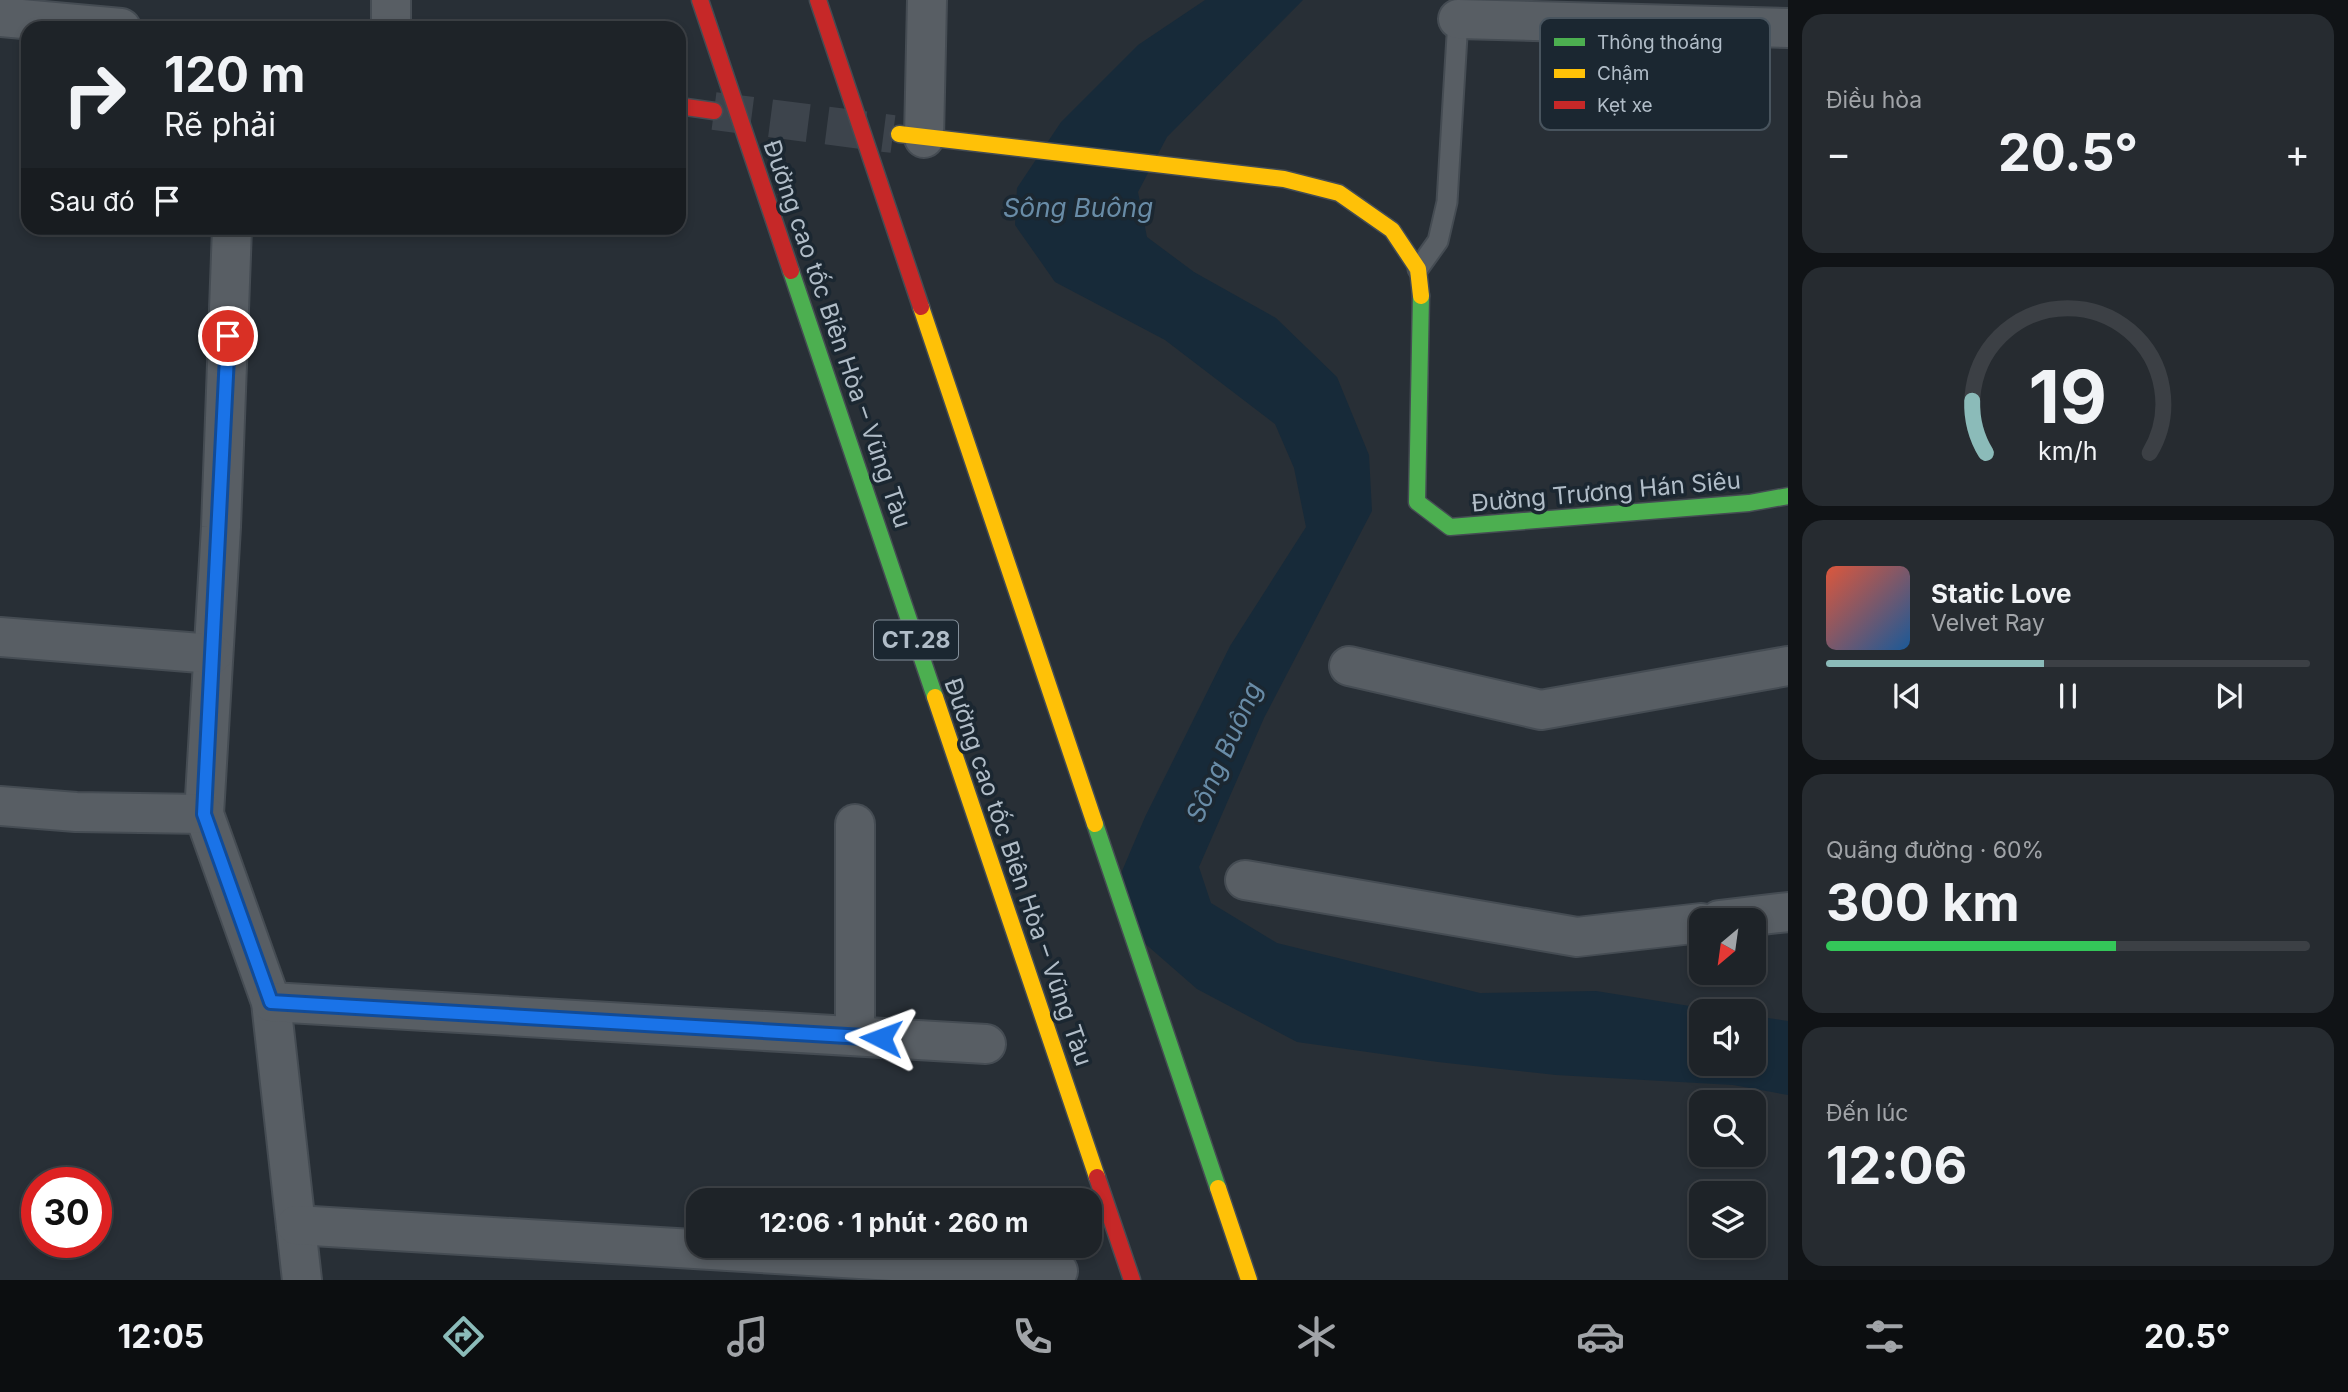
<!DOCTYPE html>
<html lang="vi">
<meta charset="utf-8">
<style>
body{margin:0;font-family:Inter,sans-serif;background:#262b30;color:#f1f3f6;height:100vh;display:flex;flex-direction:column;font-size:26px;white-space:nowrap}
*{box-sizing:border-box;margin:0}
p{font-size:23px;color:#a1a4a8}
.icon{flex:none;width:38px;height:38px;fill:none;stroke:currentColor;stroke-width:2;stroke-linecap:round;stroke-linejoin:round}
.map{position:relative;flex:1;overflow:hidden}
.panel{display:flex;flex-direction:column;gap:14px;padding:14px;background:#101316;width:560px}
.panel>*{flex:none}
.guide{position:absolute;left:21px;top:21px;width:665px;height:214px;border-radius:21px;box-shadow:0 4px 10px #0003,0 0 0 2px #3c4045;background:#1e2328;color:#f1f3f6;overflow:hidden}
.needle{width:46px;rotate:209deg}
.tools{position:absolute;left:1689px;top:908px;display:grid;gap:14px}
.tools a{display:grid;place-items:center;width:77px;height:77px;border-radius:14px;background:#1e2328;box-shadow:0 4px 10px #0003,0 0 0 2px #3c4045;font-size:35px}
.speed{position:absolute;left:21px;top:1167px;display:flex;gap:14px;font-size:35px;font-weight:700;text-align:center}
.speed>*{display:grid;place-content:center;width:91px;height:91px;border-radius:50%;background:#1e2328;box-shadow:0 4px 10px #0003,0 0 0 2px #3c4045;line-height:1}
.speed .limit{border:10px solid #d22;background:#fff;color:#111}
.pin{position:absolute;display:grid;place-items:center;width:60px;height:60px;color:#fff;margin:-30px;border:4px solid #fff;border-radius:50%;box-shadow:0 2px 7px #0007}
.me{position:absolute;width:77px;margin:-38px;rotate:273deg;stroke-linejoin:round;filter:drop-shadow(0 0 5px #0008)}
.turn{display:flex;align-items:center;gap:24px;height:147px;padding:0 28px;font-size:32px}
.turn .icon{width:91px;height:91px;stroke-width:2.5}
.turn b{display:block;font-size:49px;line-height:60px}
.then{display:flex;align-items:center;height:66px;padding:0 28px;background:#0003;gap:14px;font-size:26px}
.big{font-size:52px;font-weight:700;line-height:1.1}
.panel .card{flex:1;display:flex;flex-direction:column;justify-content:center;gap:10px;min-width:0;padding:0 24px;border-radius:21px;background:#262b30}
.panel .dial{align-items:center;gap:0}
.dial svg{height:182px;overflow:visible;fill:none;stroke:#3c4045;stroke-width:7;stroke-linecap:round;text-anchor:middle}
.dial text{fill:#f1f3f6;stroke:none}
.song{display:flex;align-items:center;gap:21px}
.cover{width:84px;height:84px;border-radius:10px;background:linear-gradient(135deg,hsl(10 70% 55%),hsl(210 70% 35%))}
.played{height:7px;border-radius:4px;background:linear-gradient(90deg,#8bbbb9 45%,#3c4045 45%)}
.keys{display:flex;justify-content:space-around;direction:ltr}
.heat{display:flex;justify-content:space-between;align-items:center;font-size:38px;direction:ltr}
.charge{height:10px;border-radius:5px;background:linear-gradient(90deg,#34c759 60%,#3c4045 0)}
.trip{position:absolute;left:686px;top:1188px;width:416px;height:70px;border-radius:21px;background:#1e2328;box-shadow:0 4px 10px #0003,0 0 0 2px #3c4045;font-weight:700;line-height:70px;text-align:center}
.menu{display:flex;height:112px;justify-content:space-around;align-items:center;background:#0c0e10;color:#a1a4a8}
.menu .icon{width:49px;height:49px}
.menu .active{color:#8bbbb9}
.menu b{font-size:32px;color:#f1f3f6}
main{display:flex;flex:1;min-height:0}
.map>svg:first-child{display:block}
.water{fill:#172a39}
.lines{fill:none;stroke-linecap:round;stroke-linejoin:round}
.secondary-tunnel{stroke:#3d444c;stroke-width:38;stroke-dasharray:38 19;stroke-linecap:butt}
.lane-casing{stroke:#454c53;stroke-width:23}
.street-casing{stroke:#454c53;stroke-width:42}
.fast-casing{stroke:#454c53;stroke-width:19}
.slow-casing{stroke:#454c53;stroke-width:19}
.jam-casing{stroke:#454c53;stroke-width:19}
.lane{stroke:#585e64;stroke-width:19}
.street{stroke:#585e64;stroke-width:38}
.fast{stroke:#4caf50;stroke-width:16}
.slow{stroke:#ffc107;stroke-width:16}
.jam{stroke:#c62828;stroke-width:16}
.route-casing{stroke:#114b97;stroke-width:18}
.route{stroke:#1a73e8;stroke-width:12}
.labels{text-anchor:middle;stroke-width:7;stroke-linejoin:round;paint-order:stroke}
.shield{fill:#1b2731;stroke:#84909b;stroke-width:2}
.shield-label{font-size:23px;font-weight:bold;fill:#b1bdc8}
.street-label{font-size:24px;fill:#b1bdc8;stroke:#1b2731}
.water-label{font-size:26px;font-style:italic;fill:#698ca7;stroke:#1b2731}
.key{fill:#1b2731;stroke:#48545e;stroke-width:2}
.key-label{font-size:19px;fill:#b1bdc8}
</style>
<main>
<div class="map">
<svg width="1788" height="1280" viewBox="0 0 1788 1280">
<rect width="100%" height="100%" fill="#282f36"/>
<polygon class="water" points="1205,0 1303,0 1167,137 1138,192 1147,237 1194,272 1276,318 1337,377 1369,455 1372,511 1264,718 1199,867 1211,903 1277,943 1480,993 1596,991 1721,1011 1701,1012 1701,1064 1754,1064 1754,1016 1788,1021 1788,1095 1733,1085 1556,1075 1438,1062 1297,1042 1197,989 1126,927 1111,897 1145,817 1230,646 1306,527 1294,468 1275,424 1165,340 1055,282 1015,225 1017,188 1061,122 1138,45"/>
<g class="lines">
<polyline class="secondary-tunnel" points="714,111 893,134"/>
<g class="lane-casing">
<polyline id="lane" points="1418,269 1438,241 1447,202 1458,19"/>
</g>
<g class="street-casing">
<g id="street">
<polyline points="391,0 391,28"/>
<polyline points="0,17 121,28"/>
<polyline points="1458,19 1788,28"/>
<polyline points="924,138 927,0"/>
<polyline points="232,228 221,527 204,814 271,1002 302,1280"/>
<polyline points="0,637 213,654"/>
<polyline points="1349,666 1541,710 1788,666"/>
<polyline points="0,806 76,812 204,814"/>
<polyline points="1245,880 1577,937 1701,923"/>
<polyline points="1719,920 1788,912"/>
<polyline points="271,1002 986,1044"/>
<polyline points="855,1036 855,824"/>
<polyline points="296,1225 1058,1271"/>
</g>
</g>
<g class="fast-casing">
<g id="fast">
<polyline points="791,271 935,697"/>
<polyline points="1421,296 1417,502 1450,527 1749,503 1788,496"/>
<polyline points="1095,824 1218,1188"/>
</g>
</g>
<g class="slow-casing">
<g id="slow">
<polyline points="899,134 1284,179 1339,193 1392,230 1418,269 1421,296"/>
<polyline points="921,307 1095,824"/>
<polyline points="935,697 1097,1177"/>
<polyline points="1218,1188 1249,1280"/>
</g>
</g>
<g class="jam-casing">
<g id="jam">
<polyline points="700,0 791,271"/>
<polyline points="818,0 921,307"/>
<polyline points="679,106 714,111"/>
<polyline points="1097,1177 1132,1280"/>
</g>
</g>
<use href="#lane" class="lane"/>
<use href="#street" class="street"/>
<use href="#fast" class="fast"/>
<use href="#slow" class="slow"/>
<use href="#jam" class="jam"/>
</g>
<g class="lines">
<g class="route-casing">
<polyline id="route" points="228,336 204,814 271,1002 881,1038"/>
</g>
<use href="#route" class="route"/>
</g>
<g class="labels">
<rect class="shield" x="874" y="620.5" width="84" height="39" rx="5"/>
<g class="shield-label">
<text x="916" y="648">CT.28</text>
</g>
<g class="street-label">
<text transform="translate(837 334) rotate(71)" y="8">Đường cao tốc Biên Hòa – Vũng Tàu</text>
<text transform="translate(1606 492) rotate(-5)" y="8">Đường Trương Hán Siêu</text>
<text transform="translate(1018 872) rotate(71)" y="8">Đường cao tốc Biên Hòa – Vũng Tàu</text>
</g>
<g class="water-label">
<text x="1078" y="217">Sông Buông</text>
<text transform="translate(1224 752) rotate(-66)" y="9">Sông Buông</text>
</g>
</g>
<rect x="1540" y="18" width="230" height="112" rx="10" class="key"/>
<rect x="1554" y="38" width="31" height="8" fill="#4caf50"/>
<rect x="1554" y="69" width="31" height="9" fill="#ffc107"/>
<rect x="1554" y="101" width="31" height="8" fill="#c62828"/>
<g class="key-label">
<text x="1597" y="49">Thông thoáng</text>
<text x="1597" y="80">Chậm</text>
<text x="1597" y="112">Kẹt xe</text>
</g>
</svg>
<div class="tools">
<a><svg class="needle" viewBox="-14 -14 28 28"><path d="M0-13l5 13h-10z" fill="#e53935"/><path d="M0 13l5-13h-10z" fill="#a1a4a8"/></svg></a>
<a><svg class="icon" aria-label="sound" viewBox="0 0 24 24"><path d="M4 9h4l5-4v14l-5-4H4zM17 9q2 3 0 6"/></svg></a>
<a><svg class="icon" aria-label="search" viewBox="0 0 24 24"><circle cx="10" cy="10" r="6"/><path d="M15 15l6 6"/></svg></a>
<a><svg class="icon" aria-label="layers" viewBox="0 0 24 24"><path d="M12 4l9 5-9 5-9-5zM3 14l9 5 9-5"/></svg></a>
</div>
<div class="speed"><div class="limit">30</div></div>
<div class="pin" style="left:228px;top:336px;background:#d93025"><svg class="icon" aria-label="arrive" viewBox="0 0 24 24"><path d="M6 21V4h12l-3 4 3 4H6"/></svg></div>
<svg class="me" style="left:881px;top:1038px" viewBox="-20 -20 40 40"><path d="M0-17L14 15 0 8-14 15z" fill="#1a73e8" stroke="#fff" stroke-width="4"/></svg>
<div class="trip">12:06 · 1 phút · 260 m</div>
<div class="guide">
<div class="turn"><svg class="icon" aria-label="right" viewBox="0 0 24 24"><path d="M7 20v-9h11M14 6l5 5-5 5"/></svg><div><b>120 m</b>Rẽ phải</div></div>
<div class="then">Sau đó<svg class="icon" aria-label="arrive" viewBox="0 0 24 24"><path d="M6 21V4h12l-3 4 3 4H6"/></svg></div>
</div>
</div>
<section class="panel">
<div class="card"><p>Điều hòa</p>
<div class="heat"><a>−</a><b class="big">20.5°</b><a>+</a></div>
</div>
<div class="card dial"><svg viewBox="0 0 100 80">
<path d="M14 69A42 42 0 1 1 86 69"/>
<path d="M14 69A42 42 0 0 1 8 46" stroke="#8bbbb9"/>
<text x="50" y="56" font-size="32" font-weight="700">19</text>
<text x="50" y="72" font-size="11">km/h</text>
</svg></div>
<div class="card">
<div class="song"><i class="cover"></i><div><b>Static Love</b><p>Velvet Ray</p></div></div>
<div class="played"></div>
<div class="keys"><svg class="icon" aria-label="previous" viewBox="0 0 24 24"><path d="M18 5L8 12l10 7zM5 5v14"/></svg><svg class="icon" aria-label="pause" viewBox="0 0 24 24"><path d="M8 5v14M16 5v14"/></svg><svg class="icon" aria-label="next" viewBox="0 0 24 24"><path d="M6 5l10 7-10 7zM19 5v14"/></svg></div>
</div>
<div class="card"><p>Quãng đường · 60%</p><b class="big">300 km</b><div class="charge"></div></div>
<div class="card"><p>Đến lúc</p><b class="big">12:06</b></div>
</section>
</main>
<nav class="menu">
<b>12:05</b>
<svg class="icon active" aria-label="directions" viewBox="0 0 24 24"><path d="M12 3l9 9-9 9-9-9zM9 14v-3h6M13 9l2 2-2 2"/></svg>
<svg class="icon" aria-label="music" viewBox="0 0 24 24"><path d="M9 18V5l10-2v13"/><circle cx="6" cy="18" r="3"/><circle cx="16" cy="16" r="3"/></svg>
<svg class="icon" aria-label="phone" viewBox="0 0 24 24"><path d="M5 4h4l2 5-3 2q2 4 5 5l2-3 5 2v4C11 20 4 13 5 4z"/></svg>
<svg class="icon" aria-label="climate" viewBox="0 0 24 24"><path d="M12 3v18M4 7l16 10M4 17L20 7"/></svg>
<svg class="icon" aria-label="car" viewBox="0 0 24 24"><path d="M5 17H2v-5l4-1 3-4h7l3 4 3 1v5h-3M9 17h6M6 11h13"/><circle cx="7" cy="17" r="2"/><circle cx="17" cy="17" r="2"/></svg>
<svg class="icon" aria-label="filters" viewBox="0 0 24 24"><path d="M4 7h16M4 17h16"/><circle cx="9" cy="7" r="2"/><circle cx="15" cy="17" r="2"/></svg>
<b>20.5°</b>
</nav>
